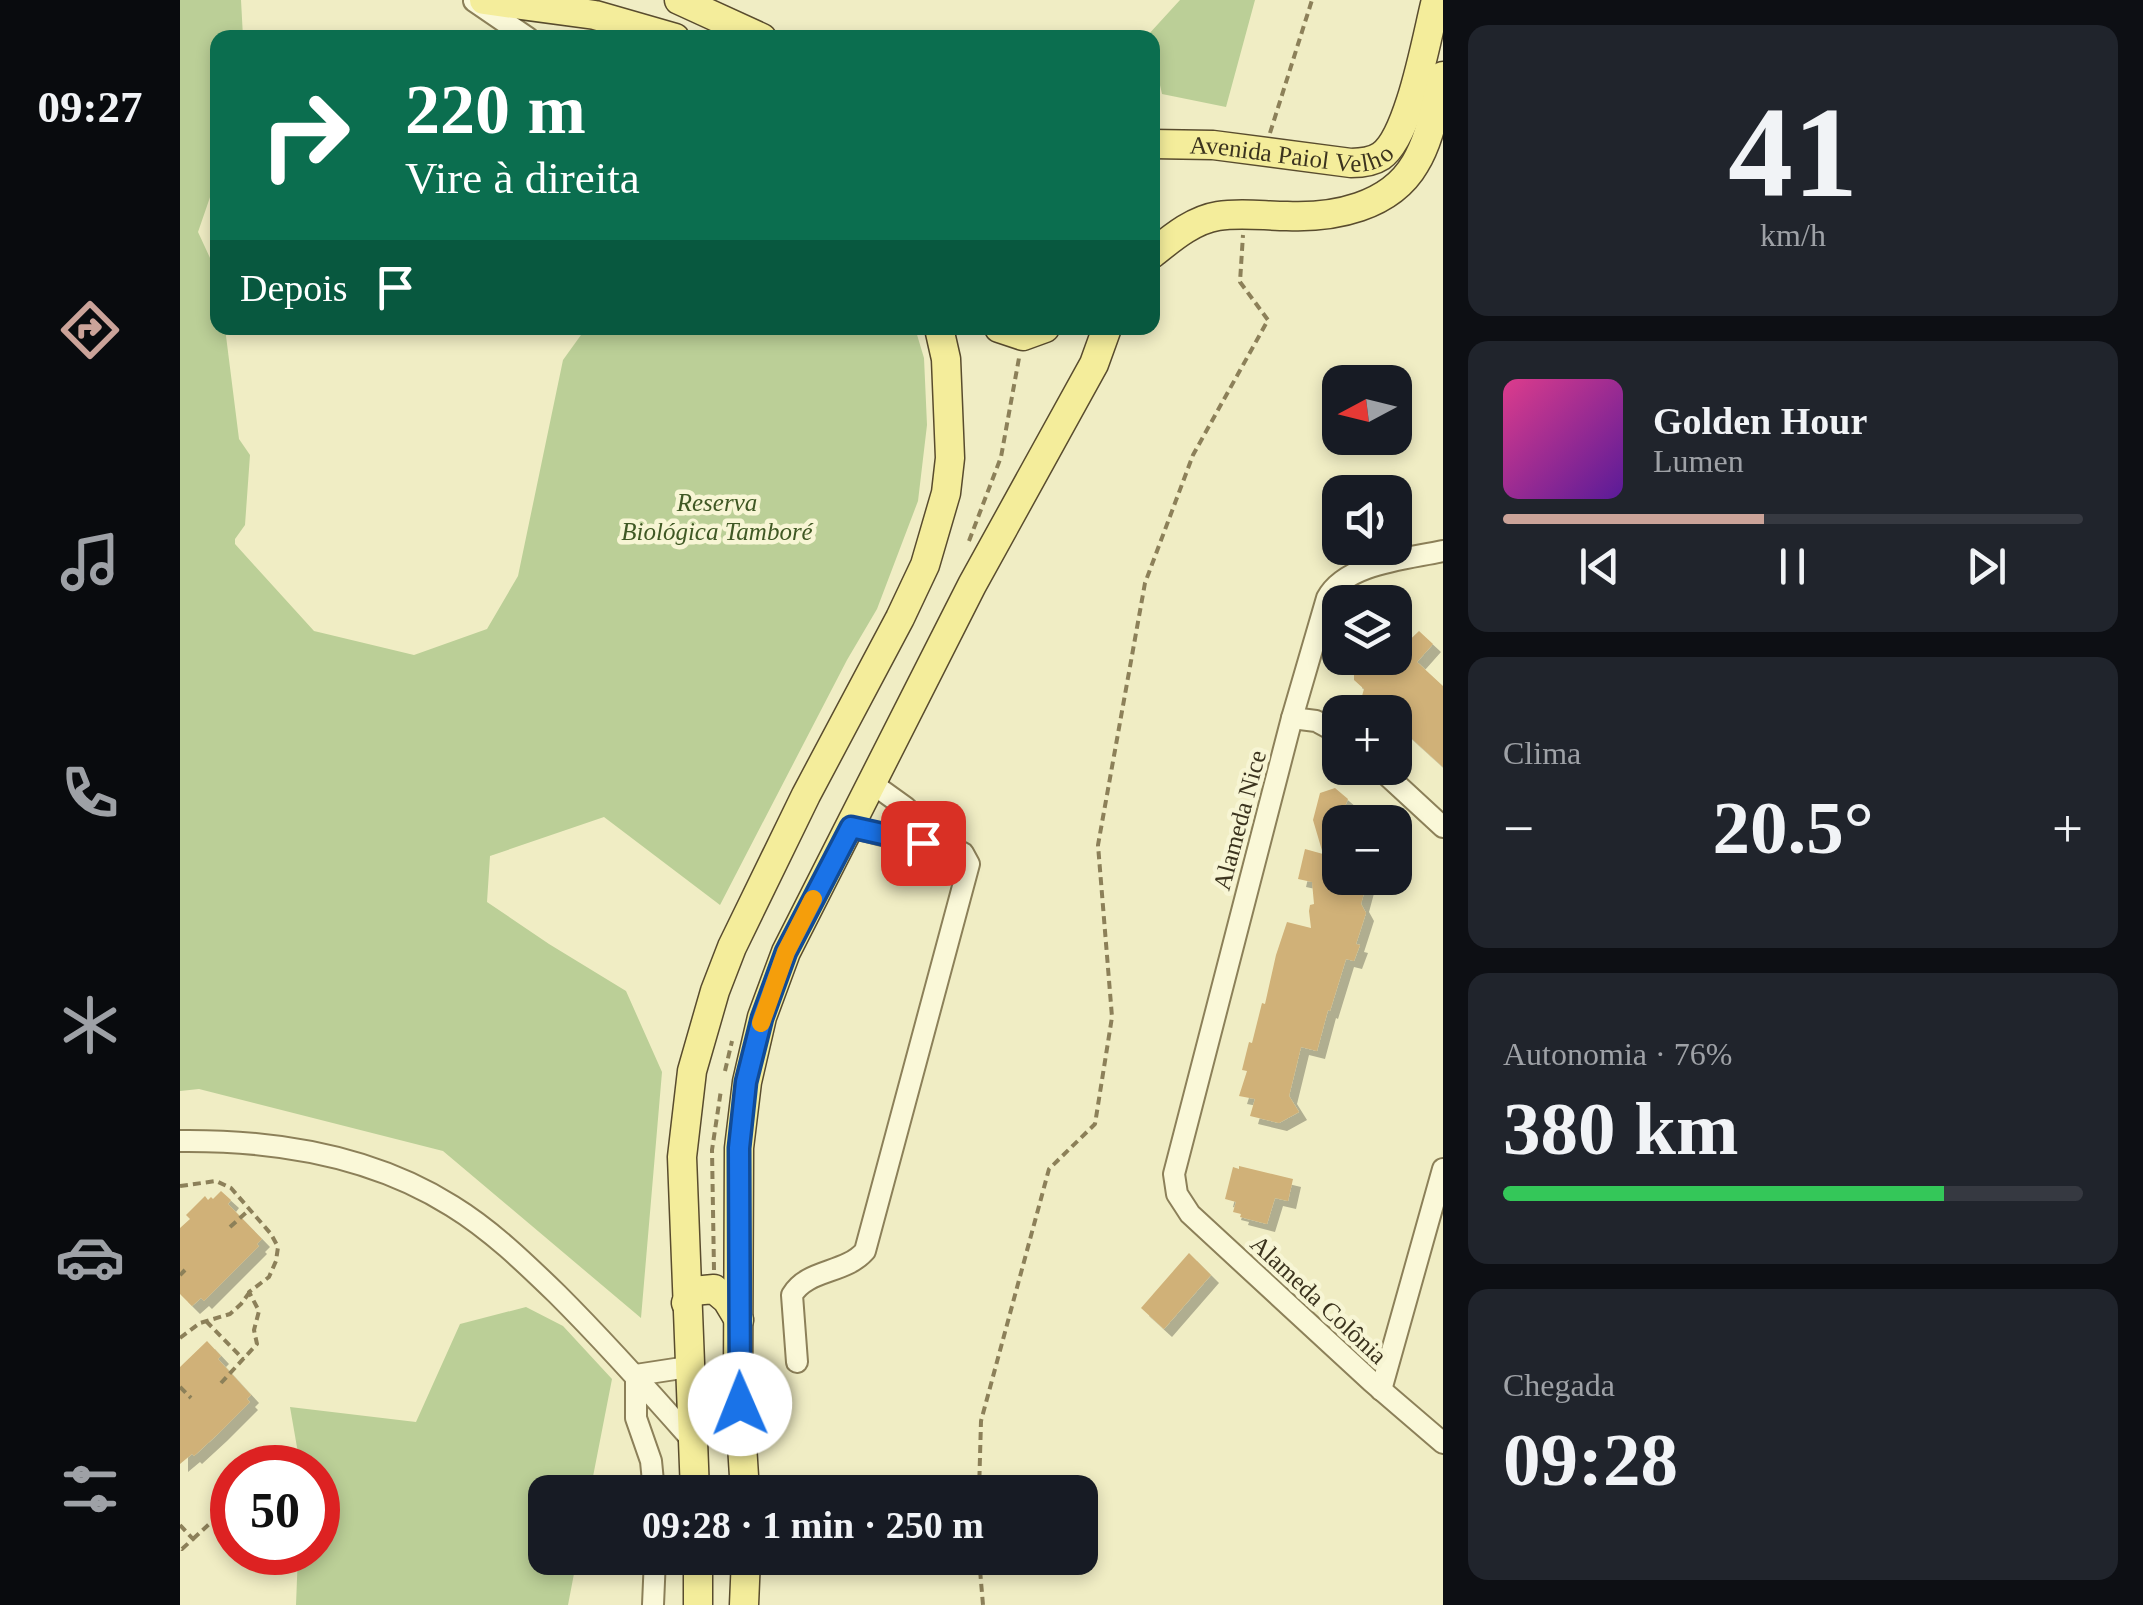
<!DOCTYPE html>
<html lang="pt">
<meta charset="utf-8">
<style>
body{margin:0;font-family:"Times New Roman",serif;background:#20242c;color:#f1f3f6;height:100vh;display:flex;flex-direction:column;font-size:38px;white-space:nowrap}
*{box-sizing:border-box;margin:0}
p{font-size:32px;color:#9ea1a6}
.icon{flex:none;width:55px;height:55px;fill:none;stroke:currentColor;stroke-width:2;stroke-linecap:round;stroke-linejoin:round}
.map{position:relative;flex:1;overflow:hidden}
.sheet{display:flex;flex-direction:column;gap:25px;padding:25px;background:#0d0f14;width:700px}
.sheet>*{flex:none}
.hud{position:absolute;left:30px;top:30px;width:950px;height:305px;border-radius:20px;box-shadow:0 5px 15px #0003;background:#0b6e4f;color:#fff;overflow:hidden}
.needle{width:65px;rotate:263deg}
.controls{position:absolute;left:1142px;top:365px;display:grid;gap:20px}
.controls a{display:grid;place-items:center;width:90px;height:90px;border-radius:20px;background:#171b24;box-shadow:0 5px 15px #0003;font-size:50px}
.speed{position:absolute;left:30px;top:1445px;display:flex;gap:20px;font-size:50px;font-weight:700;text-align:center}
.speed>*{display:grid;place-content:center;width:130px;height:130px;border-radius:50%;background:#171b24;box-shadow:0 5px 15px #0003;line-height:1}
.speed .limit{border:15px solid #d22;background:#fff;color:#111}
.pin{position:absolute;display:grid;place-items:center;width:85px;height:85px;color:#fff;margin:-42px;border-radius:20px;box-shadow:0 5px 15px #0006}
.me{position:absolute;width:110px;margin:-55px;rotate:359deg;stroke-linejoin:round;filter:drop-shadow(0 0 8px #0008)}
.turn{display:flex;align-items:center;gap:35px;height:210px;padding:0 30px;font-size:45px}
.turn .icon{width:130px;height:130px;stroke-width:2.5}
.turn b{display:block;font-size:70px;line-height:85px}
.then{display:flex;align-items:center;height:95px;padding:0 30px;background:#0003;gap:20px;font-size:38px}
.big{font-size:75px;font-weight:800;line-height:1.1}
.sheet .card{flex:1;display:flex;flex-direction:column;justify-content:center;gap:15px;min-width:0;padding:0 35px;border-radius:20px;background:#20242c}
.sheet .dial{align-items:center;gap:0}
.dial b{font-size:130px;line-height:1}
.song{display:flex;align-items:center;gap:30px}
.cover{width:120px;height:120px;border-radius:15px;background:linear-gradient(135deg,hsl(330 70% 55%),hsl(270 70% 35%))}
.played{height:10px;border-radius:5px;background:linear-gradient(90deg,#cba399 45%,#363941 45%)}
.keys{display:flex;justify-content:space-around;direction:ltr}
.heat{display:flex;justify-content:space-between;align-items:center;font-size:55px;direction:ltr}
.charge{height:15px;border-radius:8px;background:linear-gradient(90deg,#34c759 76%,#363941 0)}
.trip{position:absolute;left:348px;top:1475px;width:570px;height:100px;border-radius:20px;background:#171b24;box-shadow:0 5px 15px #0003;font-weight:800;line-height:100px;text-align:center}
main{display:flex;flex:1;min-height:0}
.tab-bar{display:flex;flex-direction:column;width:180px;justify-content:space-around;align-items:center;background:#090b0e;color:#9ea1a6}
.tab-bar .icon{width:70px;height:70px}
.tab-bar .current{color:#cba399}
.tab-bar b{font-size:45px;color:#f1f3f6}
.map>svg:first-child{display:block}
.green{fill:#bbcf97}
.building{fill:#d0b178;filter:url(#shadow)}
.lines{fill:none;stroke-linecap:round;stroke-linejoin:round}
.minor-casing{stroke:#8c8059;stroke-width:24}
.major-casing{stroke:#594c2e;stroke-width:31}
.path{stroke:#8c8059;stroke-width:4;stroke-dasharray:8 5;stroke-linecap:butt}
.minor{stroke:#faf8d8;stroke-width:20}
.major{stroke:#f4ed9b;stroke-width:28}
.route-casing{stroke:#114b97;stroke-width:25}
.route{stroke:#1a73e8;stroke-width:18}
.slow{stroke:#f59e0b;stroke-width:18}
.labels{text-anchor:middle;stroke-width:9;stroke-linejoin:round;paint-order:stroke}
.street-label{font-size:25px;fill:#3b331e;stroke:#f7f5d4}
.park-label{font-size:25px;font-style:italic;fill:#3f5824;stroke:#f7f5d4}
</style>
<main>
<nav class="tab-bar">
<b>09:27</b>
<svg class="icon current" aria-label="directions" viewBox="0 0 24 24"><path d="M12 3l9 9-9 9-9-9zM9 14v-3h6M13 9l2 2-2 2"/></svg>
<svg class="icon" aria-label="music" viewBox="0 0 24 24"><path d="M9 18V5l10-2v13"/><circle cx="6" cy="18" r="3"/><circle cx="16" cy="16" r="3"/></svg>
<svg class="icon" aria-label="phone" viewBox="0 0 24 24"><path d="M5 4h4l2 5-3 2q2 4 5 5l2-3 5 2v4C11 20 4 13 5 4z"/></svg>
<svg class="icon" aria-label="climate" viewBox="0 0 24 24"><path d="M12 3v18M4 7l16 10M4 17L20 7"/></svg>
<svg class="icon" aria-label="car" viewBox="0 0 24 24"><path d="M5 17H2v-5l4-1 3-4h7l3 4 3 1v5h-3M9 17h6M6 11h13"/><circle cx="7" cy="17" r="2"/><circle cx="17" cy="17" r="2"/></svg>
<svg class="icon" aria-label="filters" viewBox="0 0 24 24"><path d="M4 7h16M4 17h16"/><circle cx="9" cy="7" r="2"/><circle cx="15" cy="17" r="2"/></svg>
</nav>
<div class="map">
<svg width="1263" height="1605" viewBox="0 0 1263 1605">
<defs>
<filter id="shadow"><feDropShadow dx="8" dy="8" stdDeviation="0" flood-color="#0004"/></filter>
</defs>
<rect width="100%" height="100%" fill="#f0edc4"/>
<g class="green">
<polygon points="0,0 61,0 63,37 38,38 37,177 18,232 37,273 38,328 45,328 59,439 70,455 65,525 55,539 55,544 134,631 234,655 307,629 338,576 383,360 406,328 735,328 744,358 747,425 738,501 697,609 667,660 540,905 424,817 310,856 307,902 369,944 446,991 482,1072 461,1318 263,1151 19,1089 0,1091"/>
<polygon points="1000,0 1075,0 1046,107 982,94 973,54 972,38 968,35"/>
<polygon points="346,1307 383,1326 432,1379 410,1492 365,1492 365,1558 397,1558 388,1605 116,1605 118,1553 138,1552 138,1468 118,1467 118,1453 110,1407 236,1422 280,1324"/>
</g>
<g class="building">
<polygon points="1239,631 1253,644 1237,662 1263,686 1263,767 1219,727 1225,719 1203,702 1191,704 1182,696 1184,689 1174,680 1174,672 1186,658 1215,658 1215,654"/>
<polygon points="1155,788 1168,799 1164,809 1196,817 1195,822 1160,822 1160,878 1188,878 1181,904 1186,913 1176,944 1180,945 1174,961 1166,959 1150,1011 1148,1010 1137,1051 1121,1047 1109,1096 1119,1112 1099,1123 1070,1116 1075,1099 1059,1096 1067,1071 1062,1070 1069,1042 1072,1043 1082,1003 1085,1004 1096,955 1107,922 1131,928 1129,911 1130,905 1134,904 1132,882 1118,879 1125,849 1143,854 1133,820 1140,793"/>
<polygon points="1059,1166 1113,1179 1108,1201 1095,1198 1087,1224 1060,1217 1061,1214 1053,1212 1056,1202 1045,1199 1053,1167 1059,1169"/>
<polygon points="41,1191 51,1200 48,1204 82,1239 77,1244 79,1246 24,1301 21,1298 12,1306 0,1294 0,1228 10,1219 6,1215 25,1196 28,1200 31,1197 33,1199"/>
<polygon points="1009,1253 1031,1275 984,1329 961,1308"/>
<polygon points="27,1341 41,1356 38,1359 71,1395 67,1399 70,1402 39,1433 14,1456 12,1454 0,1464 0,1367"/>
</g>
<g class="lines">
<g class="minor-casing">
<g id="minor">
<polyline points="294,1 348,38"/>
<path d="M1263,551C1227,559 1166,563 1147,598L1112,718L994,1174L997,1194L1010,1214L1192,1382L1263,1443"/>
<polyline points="1112,718 1136,721 1160,734"/>
<polyline points="1199,768 1263,827"/>
<polyline points="693,784 725,807 767,847"/>
<path d="M0,1141C93,1140 191,1155 272,1206C311,1230 344,1262 377,1294C424,1341 468,1390 512,1440"/>
<path d="M617,1362L612,1295C627,1269 665,1274 685,1251L789,864L783,853L767,847L719,839L671,827"/>
<polyline points="456,1375 456,1418 471,1461 474,1492"/>
<polyline points="456,1375 508,1367"/>
<polyline points="1201,1390 1263,1169"/>
<polyline points="473,1605 475,1558"/>
</g>
</g>
<g class="major-casing">
<g id="major">
<polyline points="304,0 415,15 495,38"/>
<polyline points="499,0 582,38"/>
<path id="s1" d="M972,144L1033,145L1171,163C1182,163 1192,162 1201,156C1230,136 1247,35 1256,0"/>
<path d="M972,254C992,238 1013,220 1038,216C1061,212 1085,216 1107,216C1154,218 1210,207 1235,164C1251,138 1255,105 1263,76"/>
<polyline points="819,328 843,336 865,328"/>
<polyline points="506,1303 513,1291 534,1289 547,1300 559,1320"/>
<polyline points="515,1492 502,1157 512,1071 535,991 552,947 626,795 720,618 745,565 766,493 770,458 766,359 759,328"/>
<polyline points="565,1492 558,1382 559,1148 567,1082 582,1017 606,952 792,585 914,364 927,328"/>
<polyline points="518,1605 518,1558"/>
<polyline points="564,1605 566,1558"/>
</g>
</g>
<g class="path">
<polyline points="1090,133 1132,0"/>
<polyline points="789,541 821,457 839,358"/>
<polyline points="545,1071 552,1041"/>
<polyline points="0,1186 36,1181 51,1188 91,1234 98,1247 96,1261 89,1277 69,1292 79,1311 74,1330 77,1344 41,1383"/>
<polyline points="50,1227 69,1210"/>
<polyline points="534,1270 532,1150 541,1090"/>
<polyline points="0,1275 5,1270"/>
<polyline points="26,1321 63,1359"/>
<polyline points="0,1338 20,1323 50,1314 61,1304 69,1293"/>
<polyline points="0,1387 11,1398"/>
<polyline points="82,1447 89,1455 91,1464 88,1468"/>
<polyline points="799,1492 801,1421 869,1169 915,1124 932,1017 918,845 965,583 1013,455 1088,320 1060,282 1063,235"/>
<polyline points="0,1525 13,1539 2,1549 0,1547"/>
<polyline points="13,1539 52,1503"/>
<polyline points="799,1558 803,1605"/>
</g>
<use href="#minor" class="minor"/>
<use href="#major" class="major"/>
</g>
<g class="lines">
<g class="route-casing">
<polyline id="route" points="560,1404 559,1148 566,1082 582,1018 606,952 671,827 743,843"/>
</g>
<use href="#route" class="route"/>
<polyline class="slow" points="581,1023 606,952 633,899"/>
</g>
<g class="labels">
<g class="street-label">
<text dy="9" stroke="none"><textPath href="#s1" startOffset="140">Avenida Paiol Velho</textPath></text>
<text transform="translate(1059 820) rotate(-75)" y="9">Alameda Nice</text>
<text transform="translate(1139 1299) rotate(43)" y="9">Alameda Colônia</text>
</g>
<g class="park-label">
<text x="537" y="511">Reserva<tspan x="537" dy="29">Biológica Tamboré</tspan></text>
</g>
</g>
</svg>
<div class="controls">
<a><svg class="needle" viewBox="-14 -14 28 28"><path d="M0-13l5 13h-10z" fill="#e53935"/><path d="M0 13l5-13h-10z" fill="#9ea1a6"/></svg></a>
<a><svg class="icon" aria-label="sound" viewBox="0 0 24 24"><path d="M4 9h4l5-4v14l-5-4H4zM17 9q2 3 0 6"/></svg></a>
<a><svg class="icon" aria-label="layers" viewBox="0 0 24 24"><path d="M12 4l9 5-9 5-9-5zM3 14l9 5 9-5"/></svg></a>
<a>+</a>
<a>−</a>
</div>
<div class="speed"><div class="limit">50</div></div>
<div class="pin" style="left:743px;top:843px;background:#d93025"><svg class="icon" aria-label="arrive" viewBox="0 0 24 24"><path d="M6 21V4h12l-3 4 3 4H6"/></svg></div>
<svg class="me" style="left:560px;top:1404px" viewBox="-20 -20 40 40"><circle r="19" fill="#fff"/><path d="M0-13L10 11 0 6-10 11z" fill="#1a73e8"/></svg>
<div class="trip">09:28 · 1 min · 250 m</div>
<div class="hud">
<div class="turn"><svg class="icon" aria-label="right" viewBox="0 0 24 24"><path d="M7 20v-9h11M14 6l5 5-5 5"/></svg><div><b>220 m</b>Vire à direita</div></div>
<div class="then">Depois<svg class="icon" aria-label="arrive" viewBox="0 0 24 24"><path d="M6 21V4h12l-3 4 3 4H6"/></svg></div>
</div>
</div>
<section class="sheet">
<div class="card dial"><b>41</b><p>km/h</p></div>
<div class="card">
<div class="song"><i class="cover"></i><div><b>Golden Hour</b><p>Lumen</p></div></div>
<div class="played"></div>
<div class="keys"><svg class="icon" aria-label="previous" viewBox="0 0 24 24"><path d="M18 5L8 12l10 7zM5 5v14"/></svg><svg class="icon" aria-label="pause" viewBox="0 0 24 24"><path d="M8 5v14M16 5v14"/></svg><svg class="icon" aria-label="next" viewBox="0 0 24 24"><path d="M6 5l10 7-10 7zM19 5v14"/></svg></div>
</div>
<div class="card"><p>Clima</p>
<div class="heat"><a>−</a><b class="big">20.5°</b><a>+</a></div>
</div>
<div class="card"><p>Autonomia · 76%</p><b class="big">380 km</b><div class="charge"></div></div>
<div class="card"><p>Chegada</p><b class="big">09:28</b></div>
</section>
</main>
